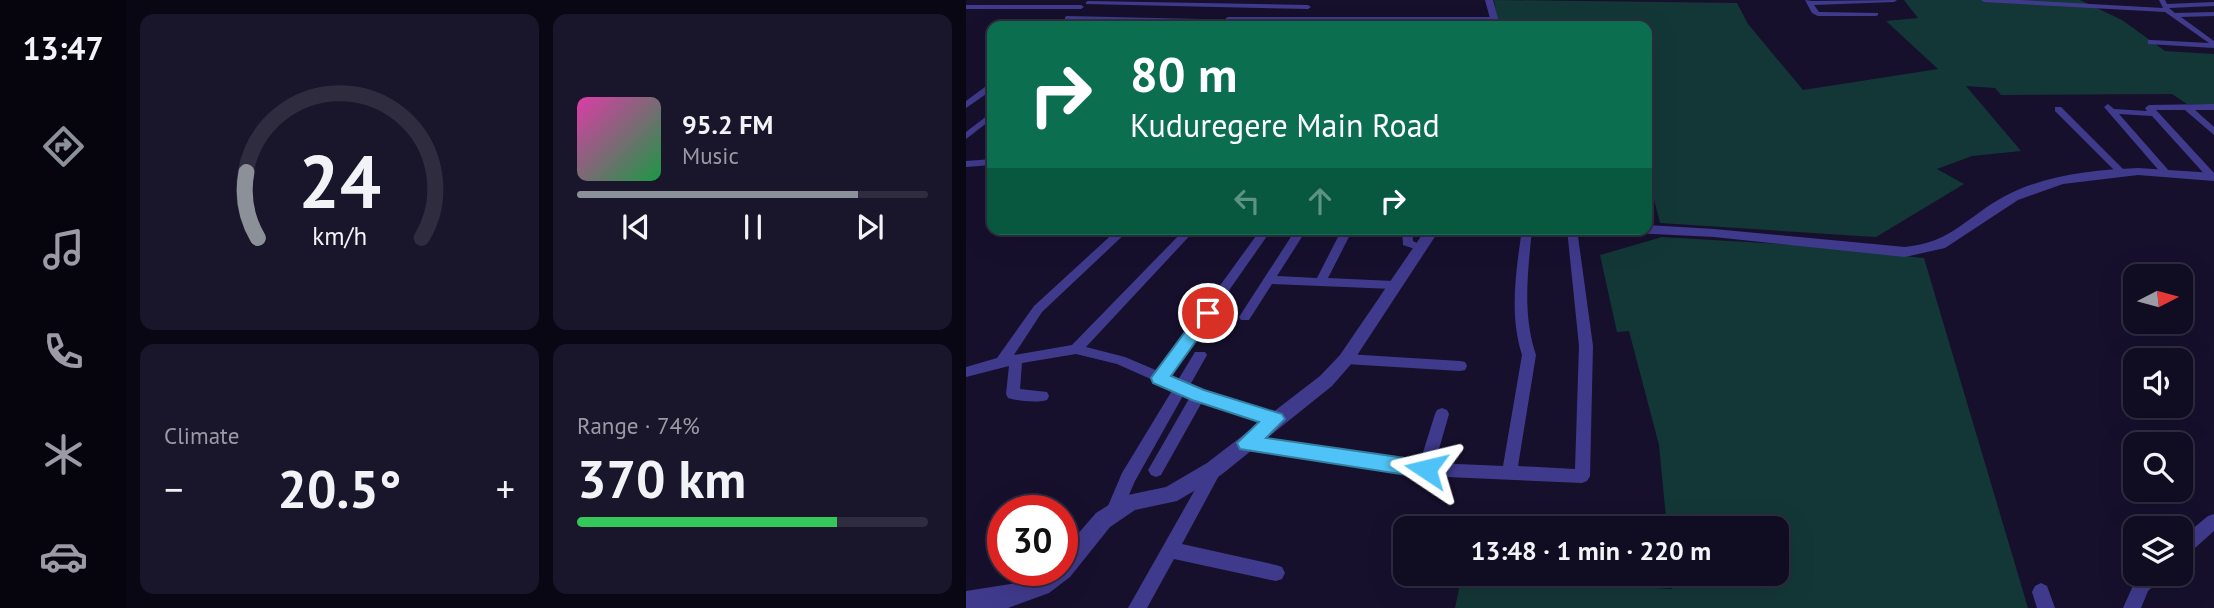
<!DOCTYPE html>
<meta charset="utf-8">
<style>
body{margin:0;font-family:"PT Sans",sans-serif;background:#19152a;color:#f1f3f6;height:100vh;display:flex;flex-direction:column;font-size:26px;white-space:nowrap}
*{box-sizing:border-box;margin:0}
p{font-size:23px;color:#9c9ba5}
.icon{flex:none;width:38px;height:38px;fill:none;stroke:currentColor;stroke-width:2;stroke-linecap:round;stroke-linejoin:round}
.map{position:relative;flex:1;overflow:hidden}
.details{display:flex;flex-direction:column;gap:14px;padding:14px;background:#090713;width:840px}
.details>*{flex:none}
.top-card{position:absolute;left:21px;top:21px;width:665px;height:214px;border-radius:14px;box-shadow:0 7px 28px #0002,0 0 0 2px #302c40;background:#0b6e4f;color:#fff;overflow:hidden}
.needle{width:46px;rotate:84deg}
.controls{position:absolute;left:1157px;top:264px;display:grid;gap:14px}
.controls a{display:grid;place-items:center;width:70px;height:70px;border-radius:14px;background:#100c22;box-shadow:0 7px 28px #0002,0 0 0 2px #302c40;font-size:35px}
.speed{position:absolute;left:21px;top:495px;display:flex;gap:14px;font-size:35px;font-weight:700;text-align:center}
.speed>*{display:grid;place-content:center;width:91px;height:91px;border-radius:50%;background:#100c22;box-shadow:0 7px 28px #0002,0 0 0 2px #302c40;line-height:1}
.speed .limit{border:10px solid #d22;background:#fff;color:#111}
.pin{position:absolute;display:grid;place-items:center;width:60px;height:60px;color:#fff;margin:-30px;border:4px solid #fff;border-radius:50%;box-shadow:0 2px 7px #0007}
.me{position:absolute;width:77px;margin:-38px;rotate:280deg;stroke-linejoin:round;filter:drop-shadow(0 0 5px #0008)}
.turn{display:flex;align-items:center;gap:24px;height:147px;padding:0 28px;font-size:32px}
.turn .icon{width:91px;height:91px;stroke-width:2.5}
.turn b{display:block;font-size:49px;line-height:60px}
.lanes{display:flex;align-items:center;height:66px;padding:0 28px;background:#0003;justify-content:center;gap:35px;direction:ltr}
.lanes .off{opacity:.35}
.big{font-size:52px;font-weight:600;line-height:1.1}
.details .widget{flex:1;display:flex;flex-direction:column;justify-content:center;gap:10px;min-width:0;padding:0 24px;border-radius:14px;background:#19152a}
.details .dial{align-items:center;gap:0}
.dial svg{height:182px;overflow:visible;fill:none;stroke:#302c40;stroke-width:7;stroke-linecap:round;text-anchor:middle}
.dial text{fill:#f1f3f6;stroke:none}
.song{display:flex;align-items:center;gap:21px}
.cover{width:84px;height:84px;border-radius:10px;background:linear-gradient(135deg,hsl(320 70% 55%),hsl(140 70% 35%))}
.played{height:7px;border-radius:4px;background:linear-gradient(90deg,#8c9099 80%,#302c40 80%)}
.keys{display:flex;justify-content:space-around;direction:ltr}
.heat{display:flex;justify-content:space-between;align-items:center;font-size:38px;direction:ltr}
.charge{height:10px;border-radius:5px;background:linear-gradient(90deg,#34c759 74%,#302c40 0)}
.details .tiles{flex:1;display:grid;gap:14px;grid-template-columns:repeat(2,1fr)}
.trip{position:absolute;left:427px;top:516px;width:396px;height:70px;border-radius:14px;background:#100c22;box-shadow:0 7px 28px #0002,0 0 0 2px #302c40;font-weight:600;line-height:70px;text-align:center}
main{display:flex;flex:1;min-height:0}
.dock{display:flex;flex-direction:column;width:126px;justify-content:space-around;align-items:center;background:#06050e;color:#9c9ba5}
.dock .icon{width:49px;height:49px}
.dock .current{color:#8c9099}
.dock b{font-size:32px;color:#f1f3f6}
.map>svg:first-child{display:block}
.green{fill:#133737}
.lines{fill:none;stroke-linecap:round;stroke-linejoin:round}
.minor{fill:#403a8d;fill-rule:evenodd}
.tertiary{fill:#403a8d;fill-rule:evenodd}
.route{fill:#4fc3f7;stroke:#337fa1;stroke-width:2}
</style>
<main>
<nav class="dock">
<b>13:47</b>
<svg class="icon current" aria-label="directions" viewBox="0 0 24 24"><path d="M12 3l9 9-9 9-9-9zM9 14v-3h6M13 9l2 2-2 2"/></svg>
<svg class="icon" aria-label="music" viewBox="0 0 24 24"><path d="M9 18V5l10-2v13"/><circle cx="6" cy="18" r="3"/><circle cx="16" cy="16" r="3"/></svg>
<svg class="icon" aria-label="phone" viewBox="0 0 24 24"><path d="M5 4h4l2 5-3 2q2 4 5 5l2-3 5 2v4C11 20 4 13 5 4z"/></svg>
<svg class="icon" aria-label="climate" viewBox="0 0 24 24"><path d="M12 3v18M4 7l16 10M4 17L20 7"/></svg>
<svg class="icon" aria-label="car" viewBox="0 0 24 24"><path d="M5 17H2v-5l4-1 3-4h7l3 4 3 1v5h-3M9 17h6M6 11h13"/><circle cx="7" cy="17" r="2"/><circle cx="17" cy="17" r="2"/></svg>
</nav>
<section class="details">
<div class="tiles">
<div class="widget dial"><svg viewBox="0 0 100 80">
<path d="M14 69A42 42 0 1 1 86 69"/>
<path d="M14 69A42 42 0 0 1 9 40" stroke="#8c9099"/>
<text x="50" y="56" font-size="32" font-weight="700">24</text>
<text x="50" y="72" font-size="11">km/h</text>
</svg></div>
<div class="widget">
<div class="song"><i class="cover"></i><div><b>95.2 FM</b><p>Music</p></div></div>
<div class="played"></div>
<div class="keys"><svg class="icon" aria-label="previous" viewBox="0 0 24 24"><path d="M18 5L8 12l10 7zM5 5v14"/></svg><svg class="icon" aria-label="pause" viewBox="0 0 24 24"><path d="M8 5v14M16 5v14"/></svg><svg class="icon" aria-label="next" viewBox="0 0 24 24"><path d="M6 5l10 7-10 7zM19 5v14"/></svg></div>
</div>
<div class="widget"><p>Climate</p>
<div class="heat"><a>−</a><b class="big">20.5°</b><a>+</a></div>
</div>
<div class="widget"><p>Range · 74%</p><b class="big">370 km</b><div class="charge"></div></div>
</div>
</section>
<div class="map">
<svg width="1248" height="608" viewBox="0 0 1248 608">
<rect width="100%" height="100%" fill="#16102d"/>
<g class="green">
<polygon points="528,0 771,3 782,24 837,90 972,69 920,21 952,18 938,0 1114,0 1156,20 1199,51 1248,54 1248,104 1221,104 1206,94 1035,95 1029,88 1000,86 1055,151 1006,156 971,169 998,184 910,237 694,223 681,173 681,26 532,26"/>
<polygon points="696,237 829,245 958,258 1062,608 489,608 496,574 652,574 654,586 706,589 705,574 810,574 810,528 701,528 693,445 663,331 651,332 634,255"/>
</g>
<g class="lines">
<g class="minor">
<polygon points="839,0 846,1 931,0 928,2 848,5 853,12 912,13 912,15 910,16 852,16 846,13"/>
<polygon points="1015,0 1054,0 1197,8 1193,0 1199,0 1201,4 1248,2 1248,6 1203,8 1209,13 1248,12 1248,16 1215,17 1248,41 1248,48 1182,44 1182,40 1185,40 1243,43 1199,12 1018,2"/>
<polygon points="122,1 342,5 345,7 342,9 120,4 120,2"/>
<polygon points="0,5 115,5 118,7 115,9 0,9"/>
<polygon points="101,16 234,19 237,21 234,23 99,19 99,17"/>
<polygon points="262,17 528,17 531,19 528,21 260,20 260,18"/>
<polygon points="23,84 26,84 26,90 0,108 0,101"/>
<polygon points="1248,104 1248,110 1229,110 1248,127 1248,135 1219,110 1190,110 1248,173 1248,178 1242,178 1186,116 1153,114 1204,172 1202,174 1196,174 1138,107 1142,104 1148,109 1181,111 1179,108 1183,105"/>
<polygon points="1089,107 1095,107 1159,171 1159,175 1153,175 1089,111"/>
<polygon points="26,112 26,119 0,139 0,132"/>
<polygon points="26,159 26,165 0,167 0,161"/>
<polygon points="681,186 687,187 688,189 681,192"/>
<path d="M152,229H164L76,312L48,355L106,345L219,229H230L120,347L159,357L192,371L295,229H306L203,376L212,380L229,352H239L241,355L224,385L315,415L317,419L315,423L310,425L236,402L195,475L190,477L185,475L182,470L185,465L224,397L218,394L169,481L153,518L147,520L141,518L139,513L156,473L207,389L151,364L110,354L56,363L54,389L81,392L83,396L81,400C70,403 53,401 42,398L40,394L43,366L0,377V367L31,358L68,306Z"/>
<polygon points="330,229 341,229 311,276 351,278 376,229 387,229 362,278 427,281 433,285 427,289 306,284 283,320 275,320 273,317 275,314"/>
<polygon points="436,229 446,229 447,241 461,248 459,250 455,251 437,245"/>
<path d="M556,229H566C562,272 556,313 570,355L552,466L609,469L613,346L601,229H611L627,346L624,476L621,481L616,483L459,476L276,447L274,443L276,439L281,437L454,462L469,414L471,410L476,408L481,410L483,414L469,463L537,466L556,355C543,313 550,272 556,229Z"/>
<polygon points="380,354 494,361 499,362 501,366 499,370 494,371 380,364 375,362 373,359 375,356"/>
<polygon points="248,463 253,465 256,470 216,544 310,565 316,567 319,573 316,579 310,581 208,559 181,608 162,608 243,465"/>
<polygon points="1248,514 1248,531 1220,556 1214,558 1214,539 1242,516"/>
<polygon points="1175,574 1197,574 1194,580 1182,591 1175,608 1157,608 1170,579"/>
<polygon points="1075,583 1081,586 1089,608 1071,608 1066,592 1069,586"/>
</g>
<g class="tertiary">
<polygon points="519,0 527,0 534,26 526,26"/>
<path d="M1172,168L1248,173V181L1172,175L1097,184L1052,200L979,248L939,257L748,237L667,233L660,229H681V225L748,229L939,247C987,242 1000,217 1039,196C1079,175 1127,170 1172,168Z"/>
<polygon points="460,229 474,229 386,363 366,386 255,475 211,501 169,510 144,527 104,577 83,593 42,608 0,608 0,591 51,583 78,570 96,570 96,552 130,513 157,496 200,487 241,463 354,376 374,355"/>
</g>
</g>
<polygon class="route" points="242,308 250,313 205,376 238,390 316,414 319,419 300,438 460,461 467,463 470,469 467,475 460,478 274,449 271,443 293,422 226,400 187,383 185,378 236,309"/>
</svg>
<div class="controls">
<a><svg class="needle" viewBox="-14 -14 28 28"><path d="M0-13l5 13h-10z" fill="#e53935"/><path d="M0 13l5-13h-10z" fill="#9c9ba5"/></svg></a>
<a><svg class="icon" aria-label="sound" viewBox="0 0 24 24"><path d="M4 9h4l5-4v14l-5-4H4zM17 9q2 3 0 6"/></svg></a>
<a><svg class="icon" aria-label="search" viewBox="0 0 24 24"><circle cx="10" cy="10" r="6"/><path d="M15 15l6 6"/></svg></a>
<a><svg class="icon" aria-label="layers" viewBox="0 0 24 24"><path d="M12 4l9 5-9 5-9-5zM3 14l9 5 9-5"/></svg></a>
</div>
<div class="speed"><div class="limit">30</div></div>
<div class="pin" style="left:242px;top:313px;background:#d93025"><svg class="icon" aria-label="arrive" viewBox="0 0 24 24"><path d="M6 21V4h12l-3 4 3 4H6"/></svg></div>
<svg class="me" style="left:460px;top:469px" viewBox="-20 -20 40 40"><path d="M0-17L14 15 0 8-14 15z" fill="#4fc3f7" stroke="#fff" stroke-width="4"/></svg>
<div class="trip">13:48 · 1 min · 220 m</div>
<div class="top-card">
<div class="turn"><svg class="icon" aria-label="right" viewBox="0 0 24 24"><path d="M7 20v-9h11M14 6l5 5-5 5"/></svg><div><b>80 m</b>Kuduregere Main Road</div></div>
<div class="lanes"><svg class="icon off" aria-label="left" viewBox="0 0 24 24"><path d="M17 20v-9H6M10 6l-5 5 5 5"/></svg><svg class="icon off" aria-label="ahead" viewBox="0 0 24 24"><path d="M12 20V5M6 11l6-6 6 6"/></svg><svg class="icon" aria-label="right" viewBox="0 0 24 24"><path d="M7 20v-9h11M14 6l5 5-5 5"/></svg></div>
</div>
</div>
</main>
